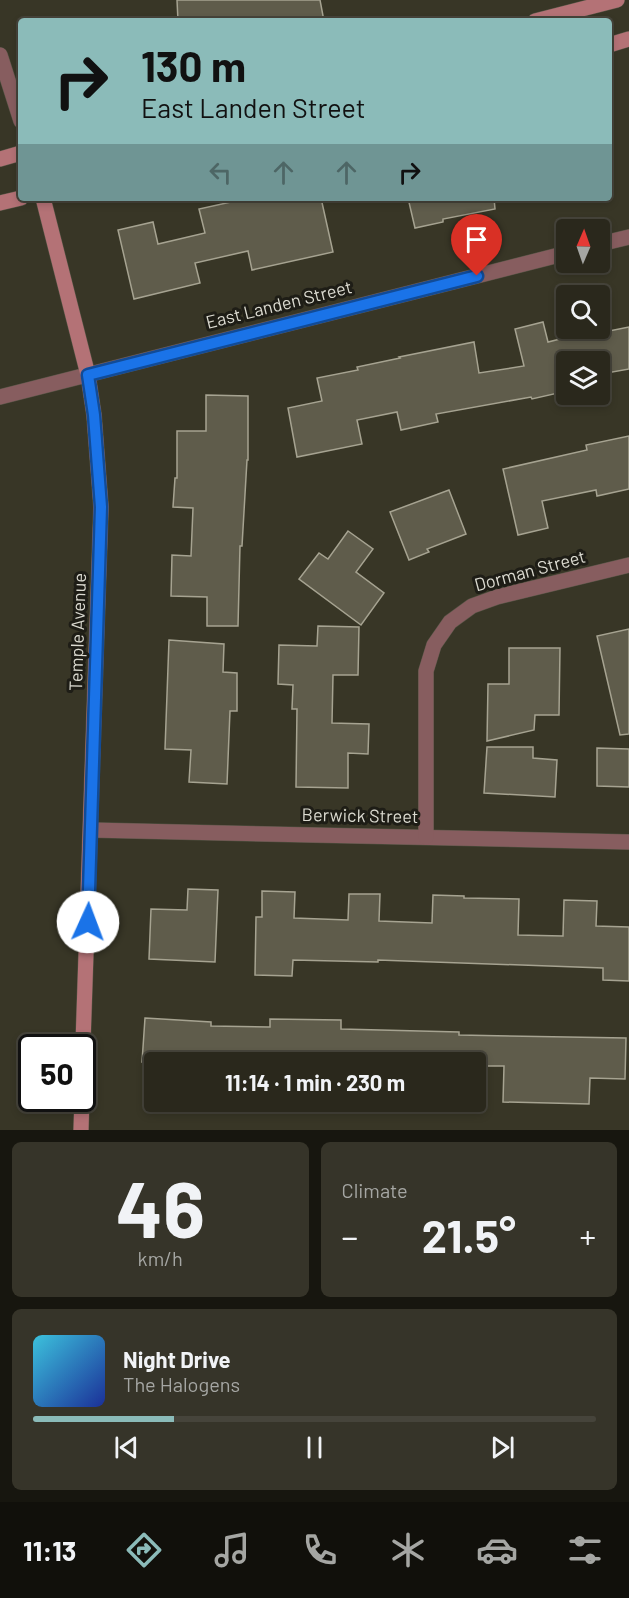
<!DOCTYPE html>
<meta charset="utf-8">
<style>
body{margin:0;font-family:Barlow,sans-serif;background:#363429;color:#f1f3f6;height:100vh;display:flex;flex-direction:column;font-size:22px;white-space:nowrap}
*{box-sizing:border-box;margin:0}
p{font-size:20px;color:#a5a6a3}
.icon{flex:none;width:33px;height:33px;fill:none;stroke:currentColor;stroke-width:2;stroke-linecap:round;stroke-linejoin:round}
.map{position:relative;height:1130px;overflow:hidden}
.details{display:flex;flex-direction:column;gap:12px;padding:12px;background:#17160f;flex:1}
.details>*{flex:none}
.top-card{position:absolute;left:18px;top:18px;width:594px;height:183px;border-radius:6px;box-shadow:0 3px 9px #0003,0 0 0 2px #46443b;background:#8bbbb9;color:#111;overflow:hidden}
.needle{width:39px;rotate:2deg}
.controls{position:absolute;left:556px;top:219px;display:grid;gap:12px}
.controls a{display:grid;place-items:center;width:54px;height:54px;border-radius:6px;background:#2a281c;box-shadow:0 3px 9px #0003,0 0 0 2px #46443b;font-size:30px}
.speed{position:absolute;left:18px;top:1034px;display:flex;gap:12px;font-size:30px;font-weight:700;text-align:center}
.speed>*{display:grid;place-content:center;width:78px;height:78px;border-radius:50%;background:#2a281c;box-shadow:0 3px 9px #0003,0 0 0 2px #46443b;line-height:1}
.speed .limit{border:3px solid #111;border-radius:9px;background:#fff;color:#111}
.pin{position:absolute;display:grid;place-items:center;width:51px;height:51px;color:#fff;margin:-62px -26px;border-radius:50% 50% 50% 0;rotate:-45deg;box-shadow:0 0 6px #0007}
.pin .icon{rotate:45deg}
.me{position:absolute;width:66px;margin:-33px;rotate:2deg;stroke-linejoin:round;filter:drop-shadow(0 0 4px #0008)}
.turn{display:flex;align-items:center;gap:21px;height:126px;padding:0 24px;font-size:27px}
.turn .icon{width:78px;height:78px;stroke-width:2.5}
.turn b{display:block;font-size:42px;line-height:51px}
.lanes{display:flex;align-items:center;height:57px;padding:0 24px;background:#0003;justify-content:center;gap:30px;direction:ltr}
.lanes .off{opacity:.35}
.big{font-size:45px;font-weight:700;line-height:1.1}
.details .widget{flex:1;display:flex;flex-direction:column;justify-content:center;gap:9px;min-width:0;padding:0 21px;border-radius:9px;background:#363429}
.details .dial{align-items:center;gap:0}
.dial b{font-size:78px;line-height:1}
.song{display:flex;align-items:center;gap:18px}
.cover{width:72px;height:72px;border-radius:9px;background:linear-gradient(135deg,hsl(190 70% 55%),hsl(230 70% 35%))}
.played{height:6px;border-radius:3px;background:linear-gradient(90deg,#8bbbb9 25%,#46443b 25%)}
.keys{display:flex;justify-content:space-around;direction:ltr}
.heat{display:flex;justify-content:space-between;align-items:center;font-size:33px;direction:ltr}
.details .tiles{flex:1;display:grid;gap:12px;grid-template-columns:1fr 1fr}
.widget:last-child{grid-column:span 2}
.trip{position:absolute;left:144px;top:1052px;width:342px;height:60px;border-radius:6px;background:#2a281c;box-shadow:0 3px 9px #0003,0 0 0 2px #46443b;font-weight:700;line-height:60px;text-align:center}
.tabs{display:flex;height:96px;justify-content:space-around;align-items:center;background:#11100b;color:#a5a6a3}
.tabs .icon{width:42px;height:42px}
.tabs .selected{color:#8bbbb9}
.tabs b{font-size:27px;color:#f1f3f6}
.map>svg:first-child{display:block}
.building{fill:#5f5c4b;stroke:#a6a391;stroke-width:1.5}
.lines{fill:none;stroke-linecap:round;stroke-linejoin:round}
.street-casing{stroke:#555445;stroke-width:16}
.secondary-casing{stroke:#555445;stroke-width:16}
.street{stroke:#875d5f;stroke-width:15}
.secondary{stroke:#b47276;stroke-width:15}
.route-casing{stroke:#114b97;stroke-width:15}
.route{stroke:#1a73e8;stroke-width:10}
.labels{text-anchor:middle;stroke-width:6;stroke-linejoin:round;paint-order:stroke}
.street-label{font-size:18px;fill:#dbdad0;stroke:#1e1d16}
</style>
<div class="map">
<svg width="629" height="1130" viewBox="0 0 629 1130">
<rect width="100%" height="100%" fill="#383626"/>
<g class="building">
<polygon points="177,0 320,0 324,21 178,21"/>
<polygon points="249,198 321,198 333,252 252,270 248,251 195,263 200,283 134,299 118,230 153,222 158,244 205,233 199,209"/>
<polygon points="408,198 494,198 495,209 443,219 443,222 415,228"/>
<polygon points="543,322 548,342 584,333 584,336 629,327 629,369 607,373 605,362 567,362 567,391 532,399 531,397 436,414 438,422 401,430 397,412 357,420 362,444 297,457 288,408 322,401 317,378 358,370 357,367 400,358 399,357 474,342 479,373 524,366 515,329"/>
<polygon points="206,395 248,396 248,460 247,460 242,546 240,546 238,626 207,626 207,597 171,596 172,555 191,556 193,508 173,507 175,478 177,478 177,431 206,431"/>
<polygon points="629,436 629,489 597,496 596,490 542,501 548,528 518,535 503,469 587,450 586,445"/>
<polygon points="449,490 466,534 427,549 429,552 409,560 390,512"/>
<polygon points="348,531 373,549 356,572 384,593 361,625 299,579 319,553 328,559"/>
<polygon points="318,626 359,627 358,675 333,675 332,723 369,724 368,754 348,753 348,788 296,787 297,709 292,709 293,685 278,684 279,645 317,646"/>
<polygon points="629,629 629,734 620,735 597,636"/>
<polygon points="169,640 224,644 223,672 237,673 237,711 230,711 227,784 189,782 191,750 165,749"/>
<polygon points="509,648 560,648 559,715 535,715 534,730 487,741 488,684 509,684"/>
<polygon points="487,747 533,747 533,758 557,760 555,797 484,793"/>
<polygon points="597,748 629,749 629,787 597,786"/>
<polygon points="188,889 218,890 215,962 149,959 151,909 187,910"/>
<polygon points="262,891 295,892 294,918 348,920 349,894 380,894 379,921 432,923 433,895 464,896 464,898 519,899 518,935 563,936 564,900 597,901 596,926 629,927 629,981 603,980 603,968 378,960 378,962 293,960 292,976 255,975 256,917 262,917"/>
<polygon points="145,1018 211,1022 211,1026 270,1027 270,1019 341,1020 341,1029 459,1032 459,1035 626,1038 625,1079 590,1078 589,1104 503,1102 504,1066 476,1066 476,1062 142,1062"/>
</g>
<g class="lines">
<g class="street-casing">
<g id="street">
<polyline points="0,55 21,121"/>
<polyline points="600,244 629,237"/>
<polyline points="0,397 567,253"/>
<polyline points="91,830 629,842"/>
<polyline points="426,837 426,671 434,645 450,622 472,606 497,597 629,565"/>
</g>
</g>
<g class="secondary-casing">
<g id="secondary">
<polyline points="535,21 617,0"/>
<polyline points="609,45 629,39"/>
<polyline points="0,159 21,153"/>
<polyline points="43,198 88,375 94,415 101,507 82,1073"/>
<polyline points="0,203 21,198"/>
<polyline points="81,1130 82,1098"/>
</g>
</g>
<use href="#street" class="street"/>
<use href="#secondary" class="secondary"/>
</g>
<g class="lines">
<g class="route-casing">
<polyline id="route" points="88,922 101,507 94,415 88,375 477,276"/>
</g>
<use href="#route" class="route"/>
</g>
<g class="labels">
<g class="street-label">
<text transform="translate(279 305) rotate(-14)" y="6">East Landen Street</text>
<text transform="translate(530 571) rotate(-15)" y="6">Dorman Street</text>
<text transform="translate(78 632) rotate(-88)" y="6">Temple Avenue</text>
<text transform="translate(360 816) rotate(1)" y="6">Berwick Street</text>
</g>
</g>
</svg>
<div class="controls">
<a><svg class="needle" viewBox="-14 -14 28 28"><path d="M0-13l5 13h-10z" fill="#e53935"/><path d="M0 13l5-13h-10z" fill="#a5a6a3"/></svg></a>
<a><svg class="icon" aria-label="search" viewBox="0 0 24 24"><circle cx="10" cy="10" r="6"/><path d="M15 15l6 6"/></svg></a>
<a><svg class="icon" aria-label="layers" viewBox="0 0 24 24"><path d="M12 4l9 5-9 5-9-5zM3 14l9 5 9-5"/></svg></a>
</div>
<div class="speed"><div class="limit">50</div></div>
<div class="pin" style="left:477px;top:276px;background:#d93025"><svg class="icon" aria-label="arrive" viewBox="0 0 24 24"><path d="M6 21V4h12l-3 4 3 4H6"/></svg></div>
<svg class="me" style="left:88px;top:922px" viewBox="-20 -20 40 40"><circle r="19" fill="#fff"/><path d="M0-13L10 11 0 6-10 11z" fill="#1a73e8"/></svg>
<div class="trip">11:14 · 1 min · 230 m</div>
<div class="top-card">
<div class="turn"><svg class="icon" aria-label="right" viewBox="0 0 24 24"><path d="M7 20v-9h11M14 6l5 5-5 5"/></svg><div><b>130 m</b>East Landen Street</div></div>
<div class="lanes"><svg class="icon off" aria-label="left" viewBox="0 0 24 24"><path d="M17 20v-9H6M10 6l-5 5 5 5"/></svg><svg class="icon off" aria-label="ahead" viewBox="0 0 24 24"><path d="M12 20V5M6 11l6-6 6 6"/></svg><svg class="icon off" aria-label="ahead" viewBox="0 0 24 24"><path d="M12 20V5M6 11l6-6 6 6"/></svg><svg class="icon" aria-label="right" viewBox="0 0 24 24"><path d="M7 20v-9h11M14 6l5 5-5 5"/></svg></div>
</div>
</div>
<section class="details">
<div class="tiles">
<div class="widget dial"><b>46</b><p>km/h</p></div>
<div class="widget"><p>Climate</p>
<div class="heat"><a>−</a><b class="big">21.5°</b><a>+</a></div>
</div>
<div class="widget">
<div class="song"><i class="cover"></i><div><b>Night Drive</b><p>The Halogens</p></div></div>
<div class="played"></div>
<div class="keys"><svg class="icon" aria-label="previous" viewBox="0 0 24 24"><path d="M18 5L8 12l10 7zM5 5v14"/></svg><svg class="icon" aria-label="pause" viewBox="0 0 24 24"><path d="M8 5v14M16 5v14"/></svg><svg class="icon" aria-label="next" viewBox="0 0 24 24"><path d="M6 5l10 7-10 7zM19 5v14"/></svg></div>
</div>
</div>
</section>
<nav class="tabs">
<b>11:13</b>
<svg class="icon selected" aria-label="directions" viewBox="0 0 24 24"><path d="M12 3l9 9-9 9-9-9zM9 14v-3h6M13 9l2 2-2 2"/></svg>
<svg class="icon" aria-label="music" viewBox="0 0 24 24"><path d="M9 18V5l10-2v13"/><circle cx="6" cy="18" r="3"/><circle cx="16" cy="16" r="3"/></svg>
<svg class="icon" aria-label="phone" viewBox="0 0 24 24"><path d="M5 4h4l2 5-3 2q2 4 5 5l2-3 5 2v4C11 20 4 13 5 4z"/></svg>
<svg class="icon" aria-label="climate" viewBox="0 0 24 24"><path d="M12 3v18M4 7l16 10M4 17L20 7"/></svg>
<svg class="icon" aria-label="car" viewBox="0 0 24 24"><path d="M5 17H2v-5l4-1 3-4h7l3 4 3 1v5h-3M9 17h6M6 11h13"/><circle cx="7" cy="17" r="2"/><circle cx="17" cy="17" r="2"/></svg>
<svg class="icon" aria-label="filters" viewBox="0 0 24 24"><path d="M4 7h16M4 17h16"/><circle cx="9" cy="7" r="2"/><circle cx="15" cy="17" r="2"/></svg>
</nav>
